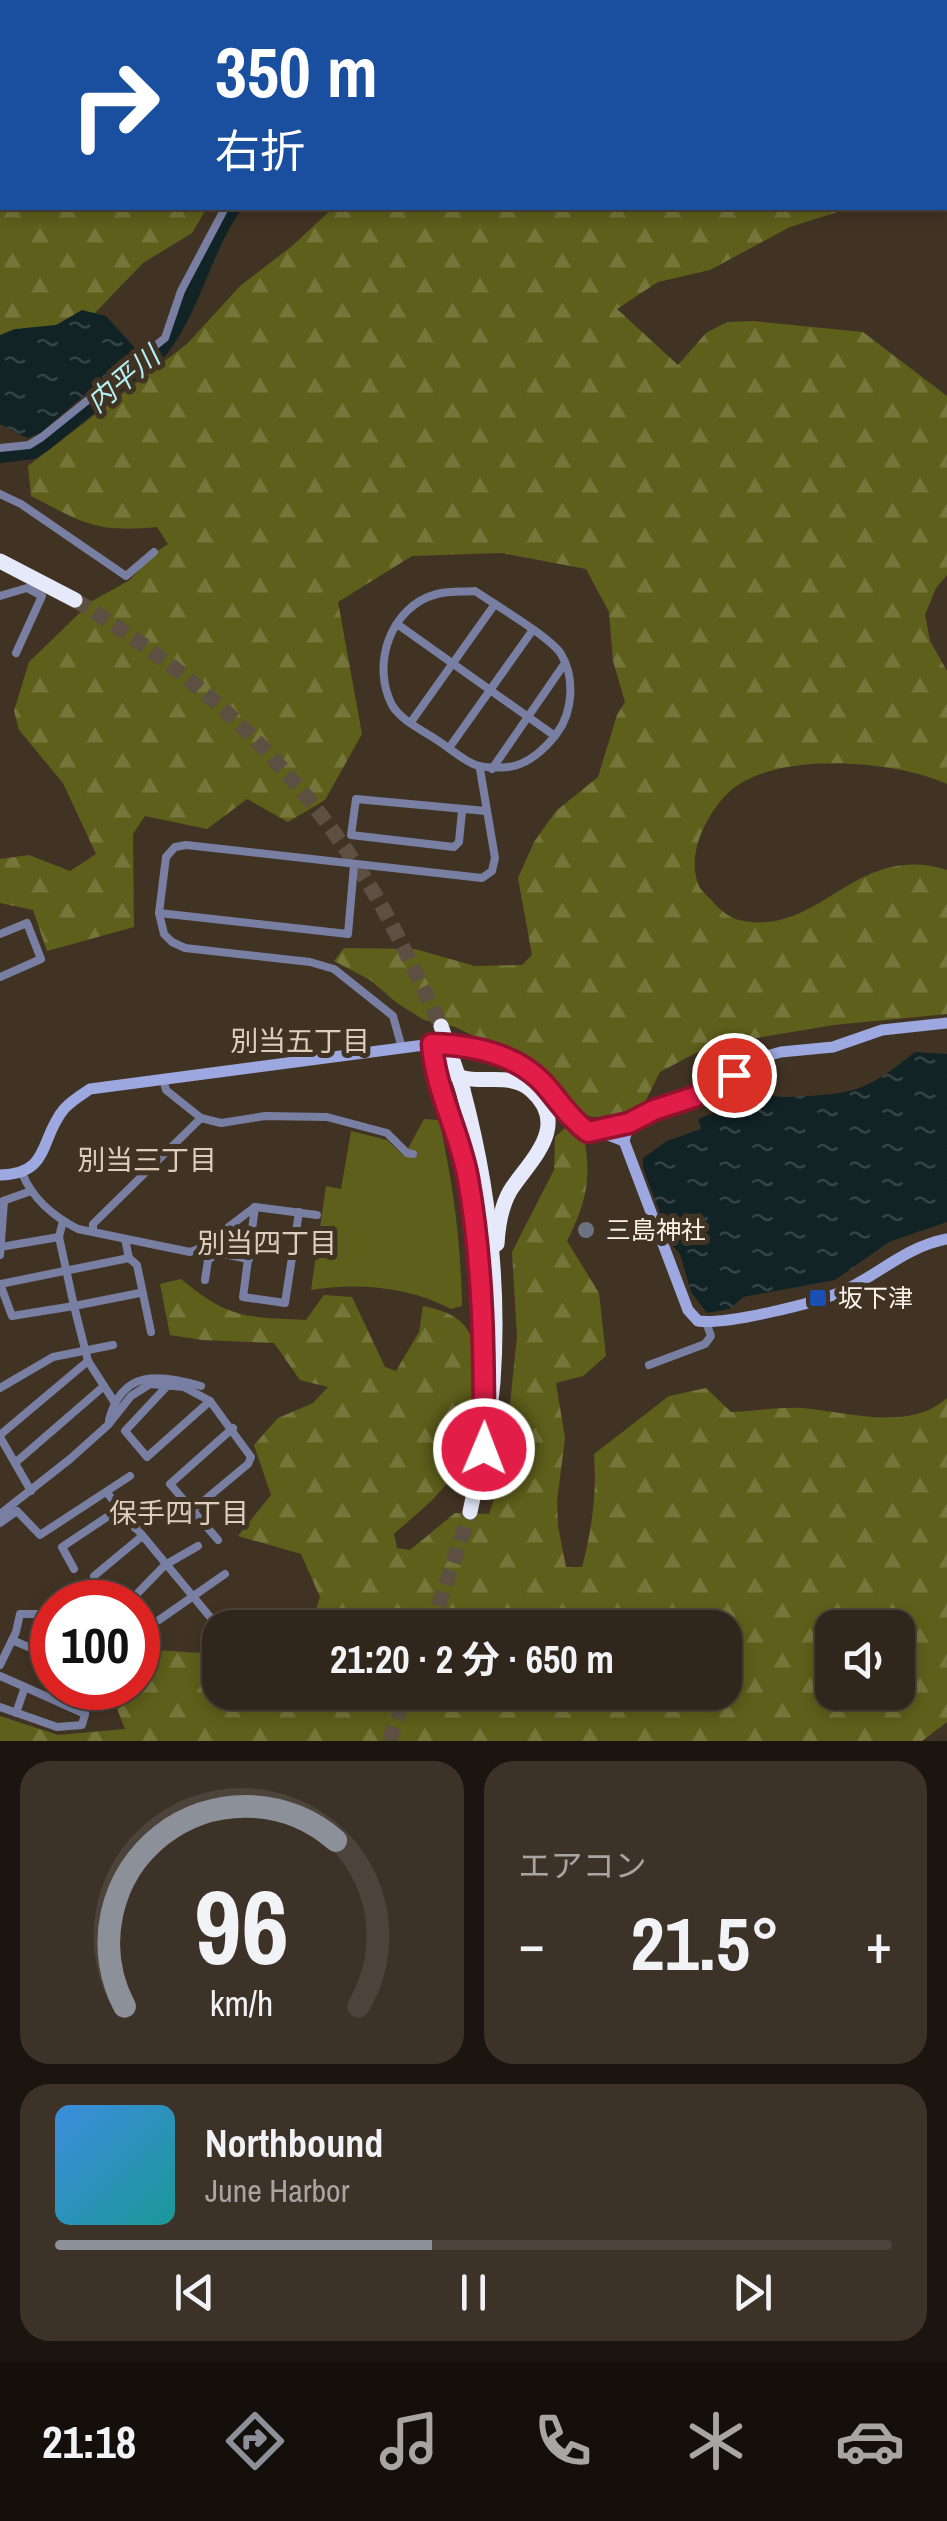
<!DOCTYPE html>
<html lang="ja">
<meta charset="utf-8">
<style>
body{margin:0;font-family:"Archivo Narrow","Noto Sans JP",sans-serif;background:#3d3228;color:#f1f3f6;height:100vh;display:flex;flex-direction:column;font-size:38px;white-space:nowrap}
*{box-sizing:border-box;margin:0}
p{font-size:32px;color:#a8a5a3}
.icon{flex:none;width:55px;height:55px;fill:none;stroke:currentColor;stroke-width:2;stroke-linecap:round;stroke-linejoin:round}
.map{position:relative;height:1741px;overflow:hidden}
.panel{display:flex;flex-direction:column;gap:20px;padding:20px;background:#1b150f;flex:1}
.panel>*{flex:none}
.hud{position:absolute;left:0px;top:0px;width:948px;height:210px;box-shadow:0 5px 15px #0003,0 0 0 2px #4c433a;background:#1a4fa0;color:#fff;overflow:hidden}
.controls{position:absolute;left:815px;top:1610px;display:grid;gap:20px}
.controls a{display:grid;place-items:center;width:100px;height:100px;border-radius:20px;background:#31261b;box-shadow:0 5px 15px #0003,0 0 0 2px #4c433a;font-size:50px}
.speed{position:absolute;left:30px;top:1580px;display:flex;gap:20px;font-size:50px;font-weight:700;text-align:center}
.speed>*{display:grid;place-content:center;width:130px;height:130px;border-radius:50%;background:#31261b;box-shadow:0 5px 15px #0003,0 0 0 2px #4c433a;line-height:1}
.speed .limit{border:15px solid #d22;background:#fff;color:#111}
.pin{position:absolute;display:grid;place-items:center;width:85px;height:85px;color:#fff;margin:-42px;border:5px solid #fff;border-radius:50%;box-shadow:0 2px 10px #0007}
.me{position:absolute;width:110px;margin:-55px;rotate:1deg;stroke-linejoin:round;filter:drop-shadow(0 0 8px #0008)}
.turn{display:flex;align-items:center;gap:35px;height:210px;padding:0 50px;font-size:45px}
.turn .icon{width:130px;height:130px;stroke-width:2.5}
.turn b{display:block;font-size:70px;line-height:85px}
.big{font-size:75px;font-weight:700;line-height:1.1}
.panel .card{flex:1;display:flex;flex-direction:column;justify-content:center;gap:15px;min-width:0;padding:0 35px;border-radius:30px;background:#3d3228}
.panel .dial{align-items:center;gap:0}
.dial svg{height:260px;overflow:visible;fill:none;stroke:#4c433a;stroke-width:7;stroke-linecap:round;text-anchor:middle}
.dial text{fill:#f1f3f6;stroke:none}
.song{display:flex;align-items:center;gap:30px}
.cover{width:120px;height:120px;border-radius:15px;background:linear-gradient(135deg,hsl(210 70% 55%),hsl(180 70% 35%))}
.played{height:10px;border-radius:5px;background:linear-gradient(90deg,#8c9099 45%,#4c433a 45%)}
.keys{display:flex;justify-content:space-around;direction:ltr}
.heat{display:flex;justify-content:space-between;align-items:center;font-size:55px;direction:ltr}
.panel .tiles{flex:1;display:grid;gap:20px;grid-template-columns:1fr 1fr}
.card:last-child{grid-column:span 2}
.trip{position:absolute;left:202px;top:1610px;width:540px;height:100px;border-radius:30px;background:#31261b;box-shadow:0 5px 15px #0003,0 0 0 2px #4c433a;font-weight:700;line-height:100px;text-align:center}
.tab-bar{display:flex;height:160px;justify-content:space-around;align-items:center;background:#140f0b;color:#a8a5a3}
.tab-bar .icon{width:70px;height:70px}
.tab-bar .selected{color:#8c9099}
.tab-bar b{font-size:45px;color:#f1f3f6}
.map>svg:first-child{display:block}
.forest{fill:url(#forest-firs);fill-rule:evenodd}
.park{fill:#5e5f1a}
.water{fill:url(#water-ripples)}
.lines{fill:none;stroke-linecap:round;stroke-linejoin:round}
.river{stroke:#112325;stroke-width:14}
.highway-tunnel{stroke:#5d5042;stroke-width:15;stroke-dasharray:15 8;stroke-linecap:butt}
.street{stroke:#787fa2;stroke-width:8}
.secondary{stroke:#9da7e0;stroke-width:11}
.highway{stroke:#e5e9fa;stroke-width:15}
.highway-bridge{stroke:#e5e9fa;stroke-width:15}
.route-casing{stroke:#92132f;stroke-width:25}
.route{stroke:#e11d48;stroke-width:18}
.worship-dot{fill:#6b7280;stroke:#413324;stroke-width:4}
.transit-dot{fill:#1a4fb4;stroke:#413324;stroke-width:4}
.labels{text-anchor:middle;stroke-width:10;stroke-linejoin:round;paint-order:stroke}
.poi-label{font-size:25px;fill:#fbf2e9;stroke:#413324;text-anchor:start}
.water-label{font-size:28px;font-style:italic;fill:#b4eff6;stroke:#413324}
.neighbourhood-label{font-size:28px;fill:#dfcdbc;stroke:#413324}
</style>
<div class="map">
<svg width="947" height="1741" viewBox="0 0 947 1741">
<defs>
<pattern id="forest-firs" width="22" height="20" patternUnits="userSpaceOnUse" patternTransform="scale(2.5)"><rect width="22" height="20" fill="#5e5f1a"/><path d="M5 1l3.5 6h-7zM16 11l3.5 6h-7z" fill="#76763b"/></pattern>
<pattern id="water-ripples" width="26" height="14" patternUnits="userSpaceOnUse" patternTransform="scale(2.5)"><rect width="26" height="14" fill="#112325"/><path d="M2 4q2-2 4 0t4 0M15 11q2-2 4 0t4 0" fill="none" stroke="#354345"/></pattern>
</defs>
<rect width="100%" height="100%" fill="#413324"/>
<g class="forest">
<polygon points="0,0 541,0 2,2 2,208 207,208 192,233 143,263 90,318 0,345"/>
<polygon points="695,0 947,0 947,200 945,2 693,2"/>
<path d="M333,208H891H850L790,227L710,270L658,282L617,309L678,365L706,333L727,322L753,321L863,332L947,396V575L936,588L925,615L930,641L947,671V784C895,760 770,749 726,795C705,817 686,856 699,886C702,892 710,898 714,903C720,910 730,918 739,920C820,939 854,841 947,870V1014L834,1025L709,1046L660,1072L643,1106L607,1118L584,1116L532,1064L455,1027L424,1020L397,1003L370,980L334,961L344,948L415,949L475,966L522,965L532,955L518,878L534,842L556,811L598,777L617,715L625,702L613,661L609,612L586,569L501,553L412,556L338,602L362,734L325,800L288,822L247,799L207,829L145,816L133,834L134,927L47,951L33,910L0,903V859L29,855L70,871L96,854L63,783L19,730L14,711L29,662L92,601L130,580L153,554L168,544L157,527C96,533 83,523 31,496L28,466L187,344L240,286L292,246Z"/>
<path d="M567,1126L584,1137C592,1179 586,1203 567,1241L599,1293L606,1356L583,1376L556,1383L565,1438L557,1501L558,1526L566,1567H582C592,1530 597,1492 594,1454L669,1396L706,1388L731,1412C754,1411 779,1407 802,1408C848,1412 909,1432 947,1398V1722L922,1741H0V1716L58,1735L125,1729L109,1688H138V1652C166,1646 192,1657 220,1651V1692H725V1628L270,1627L313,1618L320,1597L301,1554L238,1536L271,1495L254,1445L278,1418L313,1403L328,1387L300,1380L274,1343L202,1340L170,1335L160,1284L181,1279C229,1319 245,1317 306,1320L324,1295L352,1297L385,1367L396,1371L419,1332L423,1306C438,1309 453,1313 464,1325C491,1355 470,1450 449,1480C436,1500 411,1518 394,1534L397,1548L410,1550L455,1513L489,1514L503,1472L517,1336L512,1252L554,1170L555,1137ZM832,1628H898V1692H832Z"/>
</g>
<path class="park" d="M424,1119L439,1120C453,1182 461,1242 462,1306L451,1309C411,1287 355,1282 311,1290L326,1186L341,1189L351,1131L387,1140L404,1156Z"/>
<g class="water">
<polygon points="82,310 106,316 135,348 134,353 39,434 27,438 0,424 0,335 15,329 56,325"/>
<path d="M915,1052L947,1054V1222L889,1242L835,1280L743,1297L730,1309L707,1313L691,1292L680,1254L672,1245L643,1168V1158L667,1141L701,1129L698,1119L729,1107L732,1115C745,1111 750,1096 764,1094C771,1094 778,1098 786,1097C852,1094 863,1094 915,1052Z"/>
</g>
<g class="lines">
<g class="river">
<polyline points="568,2 571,0"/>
<path d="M0,456L33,452L45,444L162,349C194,307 204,251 234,208"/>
</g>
<g class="highway-tunnel">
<path d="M75,600C203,678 298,767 376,896C400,938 420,982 441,1026"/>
<polyline points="431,1628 470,1512"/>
<polyline points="389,1741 407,1692"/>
</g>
<g class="street">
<polyline points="688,2 692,0"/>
<polyline points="0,448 29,445 42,437 165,338 181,291 225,208"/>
<polyline points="0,494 21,504 126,576 154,552"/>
<path d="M475,591C494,604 550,637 561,654C575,677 573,712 557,733C546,748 528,765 508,767C472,770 469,762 440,742C426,732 401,721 392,705C371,665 390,606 437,594C449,591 463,592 475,591Z"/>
<polyline points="0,596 27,588 42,596 16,653"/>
<polyline points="397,624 555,736"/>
<polyline points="411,722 495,604"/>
<polyline points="449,748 532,631"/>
<polyline points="492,769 565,663"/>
<polyline points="462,811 459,842 454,847 351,835 356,799 486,811"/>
<polyline points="159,913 348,934 354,865"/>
<polyline points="0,934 27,923 41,959 0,977"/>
<polyline points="402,1048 393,1016 334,969 310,962 185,948 172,942 164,934 159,913 166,857 175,847 186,845 482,878 492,871 495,858 480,769"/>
<polyline points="163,1079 166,1090 201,1118 221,1123 265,1116 327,1117 387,1133 407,1153 413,1154"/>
<path d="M22,1173C32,1198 54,1217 78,1229L190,1252L201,1248L255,1207L317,1215"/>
<polyline points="3,1201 31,1191"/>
<polyline points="255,1207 243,1297 285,1303 299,1212"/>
<polyline points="93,1232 93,1224 201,1118"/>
<polyline points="125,1239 129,1258 137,1265 151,1332"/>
<polyline points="0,1247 59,1237"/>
<polyline points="0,1255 4,1201"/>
<polyline points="205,1280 208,1260 218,1253 249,1259"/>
<polyline points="0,1284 12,1316 74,1306 59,1237 63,1221"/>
<polyline points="0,1284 129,1258"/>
<polyline points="649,1365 705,1344 711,1336 706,1322"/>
<polyline points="169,1384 125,1431 147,1457 210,1401"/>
<polyline points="0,1388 53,1357 113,1345"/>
<polyline points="115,1403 88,1361 74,1306 140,1293"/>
<path d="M109,1420C122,1369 160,1374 201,1386"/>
<polyline points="0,1435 88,1361"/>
<polyline points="0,1437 31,1491"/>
<polyline points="15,1463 104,1386"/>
<polyline points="108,1494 220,1629"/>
<polyline points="0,1514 70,1459 108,1425 131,1396 150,1384 184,1387 210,1401 251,1457 248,1464 194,1509"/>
<polyline points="0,1523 17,1511 40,1535 130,1476"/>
<polyline points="135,1528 161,1511"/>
<polyline points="218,1540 170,1484 233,1428"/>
<polyline points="74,1569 62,1547 119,1509"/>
<polyline points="94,1576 141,1537"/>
<polyline points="129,1602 165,1565 198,1546"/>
<polyline points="159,1620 225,1574"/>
<polyline points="225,1628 241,1613"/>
<polyline points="12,1640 52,1657"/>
<polyline points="0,1665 16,1632 20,1614 52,1614"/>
<polyline points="0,1676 25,1687 16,1713"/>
<polyline points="0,1707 57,1727 82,1725 85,1714 25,1687"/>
<polyline points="85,1714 86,1688"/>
</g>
<g class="secondary">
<path d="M947,1023L882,1030L833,1047L781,1052L759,1058L694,1097L634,1118L629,1123L624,1141L688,1310L698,1321C726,1325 817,1303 843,1291C880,1274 905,1247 947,1239"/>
<polyline points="624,1141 598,1131 611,1125 629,1123"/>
<path d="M0,1175C51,1174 39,1139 64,1109C71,1101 81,1095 90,1089L432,1044C509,1047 533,1072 580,1127L588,1131H598"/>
</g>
<g class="highway">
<polyline points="0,561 75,600"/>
<path d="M432,1044C435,1087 457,1130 466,1172C479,1225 483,1281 484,1335"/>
<path d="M451,1072C474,1089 507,1069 531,1090C572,1126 529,1161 510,1191C501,1207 498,1226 497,1244"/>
<path d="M463,1090C488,1184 500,1284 493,1382C489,1426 479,1469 470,1512"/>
</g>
<polyline class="highway-bridge" points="441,1026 463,1090"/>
</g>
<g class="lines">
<g class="route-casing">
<path id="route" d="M484,1449C484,1358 484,1269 468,1179C460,1133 435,1090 432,1044C471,1045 516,1054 544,1084C558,1100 570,1119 588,1132L629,1123L654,1110L694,1097L734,1075"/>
</g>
<use href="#route" class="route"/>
</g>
<circle class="worship-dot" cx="586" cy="1230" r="10"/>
<rect class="transit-dot" x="808" y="1288" width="20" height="20" rx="5"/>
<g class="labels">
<g class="poi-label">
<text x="606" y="1239">三島神社</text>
<text x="838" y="1307">坂下津</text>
</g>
<g class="water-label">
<text transform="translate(123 379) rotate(-40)" y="10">内平川</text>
</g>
<g class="neighbourhood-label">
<text x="300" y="1051">別当五丁目</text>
<text x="147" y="1170">別当三丁目</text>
<text x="267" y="1253">別当四丁目</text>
<text x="179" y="1523">保手四丁目</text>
</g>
</g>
</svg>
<div class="controls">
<a><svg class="icon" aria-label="sound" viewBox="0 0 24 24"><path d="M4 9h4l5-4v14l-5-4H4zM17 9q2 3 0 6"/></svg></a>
</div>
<div class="speed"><div class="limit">100</div></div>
<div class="pin" style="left:734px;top:1075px;background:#d93025"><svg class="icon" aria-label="arrive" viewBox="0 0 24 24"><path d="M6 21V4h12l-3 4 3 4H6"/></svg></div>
<svg class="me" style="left:484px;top:1449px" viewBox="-20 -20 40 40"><circle r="17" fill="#e11d48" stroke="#fff" stroke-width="3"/><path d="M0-11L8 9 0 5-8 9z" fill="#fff"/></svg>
<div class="trip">21:20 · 2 分 · 650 m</div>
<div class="hud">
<div class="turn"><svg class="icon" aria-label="right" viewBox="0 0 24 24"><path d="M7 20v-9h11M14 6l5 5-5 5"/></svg><div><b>350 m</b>右折</div></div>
</div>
</div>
<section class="panel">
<div class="tiles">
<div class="card dial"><svg viewBox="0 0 100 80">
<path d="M14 69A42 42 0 1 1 86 69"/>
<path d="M14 69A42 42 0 0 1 79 18" stroke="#8c9099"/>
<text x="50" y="56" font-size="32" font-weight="700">96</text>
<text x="50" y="72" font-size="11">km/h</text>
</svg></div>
<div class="card"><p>エアコン</p>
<div class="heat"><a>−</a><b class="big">21.5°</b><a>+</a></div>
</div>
<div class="card">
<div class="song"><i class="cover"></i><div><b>Northbound</b><p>June Harbor</p></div></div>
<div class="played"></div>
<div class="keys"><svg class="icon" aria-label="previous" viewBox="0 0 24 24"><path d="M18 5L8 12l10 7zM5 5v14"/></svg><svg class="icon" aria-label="pause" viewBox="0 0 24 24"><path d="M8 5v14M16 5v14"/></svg><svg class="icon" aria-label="next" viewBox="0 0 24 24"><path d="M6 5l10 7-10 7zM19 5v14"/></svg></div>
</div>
</div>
</section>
<nav class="tab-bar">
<b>21:18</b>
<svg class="icon selected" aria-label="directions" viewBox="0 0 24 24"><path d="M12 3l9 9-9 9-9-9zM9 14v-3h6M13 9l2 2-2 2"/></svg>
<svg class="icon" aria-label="music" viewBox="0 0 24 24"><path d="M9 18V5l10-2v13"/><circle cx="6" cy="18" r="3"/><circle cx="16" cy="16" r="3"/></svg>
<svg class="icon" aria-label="phone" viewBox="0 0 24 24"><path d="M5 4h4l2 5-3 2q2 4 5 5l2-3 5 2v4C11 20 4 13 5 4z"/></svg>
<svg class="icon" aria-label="climate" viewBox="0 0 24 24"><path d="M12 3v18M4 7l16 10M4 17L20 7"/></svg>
<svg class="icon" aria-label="car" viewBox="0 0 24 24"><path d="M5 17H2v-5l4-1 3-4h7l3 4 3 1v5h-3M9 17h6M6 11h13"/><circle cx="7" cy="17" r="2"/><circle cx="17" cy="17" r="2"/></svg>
</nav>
